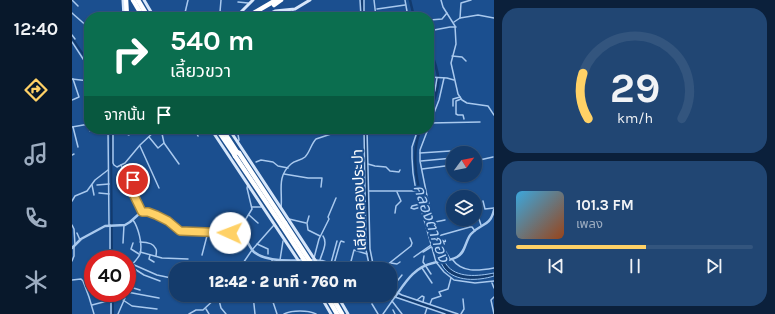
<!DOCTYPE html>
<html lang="th">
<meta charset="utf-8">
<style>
body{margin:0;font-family:Karla,"Noto Sans Thai",sans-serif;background:#214673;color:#f1f3f6;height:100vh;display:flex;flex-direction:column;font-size:15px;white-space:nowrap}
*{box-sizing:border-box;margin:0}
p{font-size:13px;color:#9dadc1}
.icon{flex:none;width:22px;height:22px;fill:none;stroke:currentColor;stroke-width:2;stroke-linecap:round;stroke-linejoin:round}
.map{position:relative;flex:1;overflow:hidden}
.sheet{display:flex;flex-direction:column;gap:8px;padding:8px;background:#0b203b;width:281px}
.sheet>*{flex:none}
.banner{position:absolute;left:12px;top:12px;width:350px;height:122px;border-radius:16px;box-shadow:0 1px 3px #0004,0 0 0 1px #33557e;background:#0b6e4f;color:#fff;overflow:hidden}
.needle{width:26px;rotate:58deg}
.controls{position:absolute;left:374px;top:146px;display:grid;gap:8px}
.controls a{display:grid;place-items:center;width:36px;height:36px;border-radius:50%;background:#143b6b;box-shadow:0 1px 3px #0004,0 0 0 1px #33557e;font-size:20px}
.speed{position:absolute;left:12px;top:250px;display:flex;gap:8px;font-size:20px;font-weight:700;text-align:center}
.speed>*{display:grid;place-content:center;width:52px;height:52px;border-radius:50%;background:#143b6b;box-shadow:0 1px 3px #0004,0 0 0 1px #33557e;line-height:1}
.speed .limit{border:6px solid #d22;background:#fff;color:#111}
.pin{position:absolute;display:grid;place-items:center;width:34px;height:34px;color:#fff;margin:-17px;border:2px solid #fff;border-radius:50%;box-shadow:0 1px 4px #0007}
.me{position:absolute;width:44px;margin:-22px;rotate:272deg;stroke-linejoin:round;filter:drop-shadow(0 0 3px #0008)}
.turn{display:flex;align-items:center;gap:14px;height:84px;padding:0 20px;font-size:18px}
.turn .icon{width:52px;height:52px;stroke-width:2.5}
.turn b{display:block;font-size:28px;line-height:34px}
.then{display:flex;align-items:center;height:38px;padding:0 20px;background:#0003;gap:8px;font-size:15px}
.sheet .card{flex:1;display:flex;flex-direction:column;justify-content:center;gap:6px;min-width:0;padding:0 14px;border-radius:16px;background:#214673}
.sheet .dial{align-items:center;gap:0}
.dial svg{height:104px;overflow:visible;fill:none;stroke:#33557e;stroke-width:7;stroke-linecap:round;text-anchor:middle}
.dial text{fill:#f1f3f6;stroke:none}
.song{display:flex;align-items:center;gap:12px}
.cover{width:48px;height:48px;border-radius:6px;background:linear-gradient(135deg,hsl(200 70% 55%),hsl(20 70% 35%))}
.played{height:4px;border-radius:2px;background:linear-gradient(90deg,#ffd166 55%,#33557e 55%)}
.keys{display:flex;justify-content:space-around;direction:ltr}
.trip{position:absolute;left:97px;top:262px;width:228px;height:40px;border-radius:16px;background:#143b6b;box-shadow:0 1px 3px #0004,0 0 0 1px #33557e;font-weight:800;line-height:40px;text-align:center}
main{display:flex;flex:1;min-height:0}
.menu{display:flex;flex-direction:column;width:72px;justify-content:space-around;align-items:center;background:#08182b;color:#9dadc1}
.menu .icon{width:28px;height:28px}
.menu .selected{color:#ffd166}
.menu b{font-size:18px;color:#f1f3f6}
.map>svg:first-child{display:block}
.water{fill:#123a6d;stroke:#9cc4f0}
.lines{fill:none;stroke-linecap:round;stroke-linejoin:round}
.canal{stroke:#123a6d;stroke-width:2}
.river{stroke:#123a6d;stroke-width:2.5}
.minor{stroke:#a9c9ee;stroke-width:1.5}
.tertiary{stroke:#a9c9ee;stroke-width:2.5}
.secondary{stroke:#d6e6fa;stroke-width:3}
.motorway{stroke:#fff;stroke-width:4.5}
.motorway-bridge{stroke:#fff;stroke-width:4.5}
.route-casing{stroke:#a68842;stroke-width:10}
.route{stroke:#ffd166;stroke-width:7}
.labels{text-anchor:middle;stroke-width:4;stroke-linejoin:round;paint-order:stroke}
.street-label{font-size:15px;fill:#fff;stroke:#1b4f8f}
.water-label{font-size:16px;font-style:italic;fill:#b5d3f5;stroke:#1b4f8f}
</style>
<main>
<nav class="menu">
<b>12:40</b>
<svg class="icon selected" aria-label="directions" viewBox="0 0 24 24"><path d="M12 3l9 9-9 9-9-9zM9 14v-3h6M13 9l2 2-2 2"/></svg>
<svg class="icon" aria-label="music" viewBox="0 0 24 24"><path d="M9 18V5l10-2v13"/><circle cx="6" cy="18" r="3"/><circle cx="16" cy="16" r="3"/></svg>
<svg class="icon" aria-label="phone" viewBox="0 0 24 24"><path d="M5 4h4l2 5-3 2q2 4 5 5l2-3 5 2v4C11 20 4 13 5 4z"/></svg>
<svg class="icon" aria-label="climate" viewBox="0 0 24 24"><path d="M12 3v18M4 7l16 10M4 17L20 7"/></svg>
</nav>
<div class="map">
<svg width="422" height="314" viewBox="0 0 422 314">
<rect width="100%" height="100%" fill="#1b4f8f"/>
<path class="water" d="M366,243C369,249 371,258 374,264C384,279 407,276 422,273V276C406,281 383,282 372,268C367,261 365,252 362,244Z"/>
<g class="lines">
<g class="canal">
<polyline points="290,0 291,17"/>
<polyline points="0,38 17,63"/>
<polyline points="39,129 40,259"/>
<polyline points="293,129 296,249 300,269"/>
<polyline points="318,292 326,296 379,314"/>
<polyline points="41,293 41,314"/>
</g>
<g class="river">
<polyline points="338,0 342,17"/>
<path d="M357,47C369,78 370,83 357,113"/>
<path d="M349,129C333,164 354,212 365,246"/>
</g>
<g class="minor">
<polyline points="0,0 6,6"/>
<polyline points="288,0 289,17"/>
<polyline points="292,0 292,17"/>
<polyline points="302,0 304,17"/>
<polyline points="333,0 336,17"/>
<polyline points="369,0 371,7 383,26 384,44 379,63 386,94 390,100 395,103 416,106 422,115"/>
<polyline points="166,2 176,3"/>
<polyline points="305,9 333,5"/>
<polyline points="148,12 149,0"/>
<polyline points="0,13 17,28"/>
<polyline points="112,17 116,0"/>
<polyline points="218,17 221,10"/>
<polyline points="388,18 406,15 422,18"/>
<polyline points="358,20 370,19 375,13"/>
<polyline points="382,22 388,18 389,3 399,0"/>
<polyline points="362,30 378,27 384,27"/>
<polyline points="0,35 3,39"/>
<polyline points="0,42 17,68"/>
<polyline points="380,56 390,57 394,61"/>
<polyline points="357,60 362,78"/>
<polyline points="357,77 375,78 382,80"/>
<polyline points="0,79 17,81"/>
<polyline points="389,99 384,101 384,114 386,115 391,115 392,119"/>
<polyline points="0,100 7,97 1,79"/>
<polyline points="357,106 363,90 365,78"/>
<polyline points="381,106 381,99 388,97"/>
<polyline points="358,123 408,122"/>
<polyline points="357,126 367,100 372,78"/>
<polyline points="0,127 17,124"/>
<polyline points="1,127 6,147"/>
<polyline points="18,129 18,131"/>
<polyline points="36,129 37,225"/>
<polyline points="41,129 41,163 42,165 45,167 53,163 68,145 85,129"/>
<polyline points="51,129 55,131 55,134 57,135"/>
<polyline points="89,129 92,143 107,164"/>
<polyline points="102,129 103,134"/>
<polyline points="111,129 112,131 123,130 123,129"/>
<polyline points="165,129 167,140 166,142"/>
<polyline points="179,129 183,133 203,129"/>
<polyline points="292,129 294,250 298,269"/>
<polyline points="295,129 298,249 302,269"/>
<polyline points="346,129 340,147 340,158 341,173 344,191 364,262 372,272 382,280 403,283 422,281"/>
<polyline points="356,129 348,150 348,161 355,196 365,236 378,259"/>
<polyline points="123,130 126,136"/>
<polyline points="77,137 86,148 92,143"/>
<polyline points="68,146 87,188"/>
<polyline points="348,153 378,151"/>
<polyline points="0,155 2,154"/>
<polyline points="349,161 381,158"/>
<polyline points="403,161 421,157"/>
<polyline points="184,162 189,160 201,162 206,166 216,168"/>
<polyline points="296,164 303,166 314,167 318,171 327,172 328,170"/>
<polyline points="49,165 70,212"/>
<polyline points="350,169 381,165"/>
<polyline points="212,174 236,178 250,178 249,187"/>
<polyline points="46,180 54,176"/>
<polyline points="56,183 61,180"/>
<polyline points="20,185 22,195"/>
<polyline points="25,185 37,184"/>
<polyline points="60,189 65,186"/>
<polyline points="297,191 344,191"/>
<polyline points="27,193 37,194"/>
<polyline points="62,196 67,193"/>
<polyline points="0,201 3,196 15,191 23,180 36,170"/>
<polyline points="411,201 413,209 422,208"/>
<polyline points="348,204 340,206 339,208 342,209 349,207"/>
<polyline points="180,207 189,207"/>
<path d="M209,208C211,192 204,177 219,164C223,160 228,161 233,157C238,152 239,144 244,139L259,134L261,129"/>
<polyline points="404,210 409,225"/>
<polyline points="323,213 324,206 329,201 325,192"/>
<polyline points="177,215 186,223"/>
<polyline points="237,216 235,223 236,230 248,236"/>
<polyline points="217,219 234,223"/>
<polyline points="393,221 402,219"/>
<polyline points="363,222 373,220"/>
<polyline points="0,225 2,229 3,245"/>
<polyline points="38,225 38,259"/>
<polyline points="167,230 180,209 175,188 176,184"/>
<polyline points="159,232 164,244"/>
<polyline points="5,233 8,240"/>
<polyline points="366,236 398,227 400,227 403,231"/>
<path d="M68,242C73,242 82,243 84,249C85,251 84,254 84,256"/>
<polyline points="51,243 52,225"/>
<polyline points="61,243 59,249 67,254"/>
<polyline points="185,244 196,249 196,254"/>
<polyline points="68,252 90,258 116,259"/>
<polyline points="351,252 359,247"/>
<polyline points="78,255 77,259 82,262"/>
<polyline points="130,255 136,232"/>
<polyline points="352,256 351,262 359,274"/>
<polyline points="342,257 359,245"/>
<polyline points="242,258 247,239 257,219 256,217 264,198"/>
<path d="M380,259C390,273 406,271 422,268"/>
<polyline points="200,260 201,268"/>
<polyline points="208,260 211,241"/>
<path d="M248,260C250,253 256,243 251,236"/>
<polyline points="0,261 2,256 2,247"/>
<polyline points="55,261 61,263"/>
<polyline points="259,263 265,241"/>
<polyline points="319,263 325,264 328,262"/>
<polyline points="60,264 85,275 104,279"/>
<polyline points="249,264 260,265"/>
<polyline points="262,264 268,243 269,241 272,242"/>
<polyline points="58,266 72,275 88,281"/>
<polyline points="350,268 360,283"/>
<polyline points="167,269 180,250 202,225"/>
<polyline points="277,269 282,250 295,254"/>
<polyline points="281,269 283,265 288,264"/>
<polyline points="310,269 339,246 340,243 338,238"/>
<path d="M55,272C58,265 65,261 68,254C71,244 66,227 61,220"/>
<polyline points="0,280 9,279 11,281 17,297 22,314"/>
<polyline points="420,283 422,288"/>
<polyline points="318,285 326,280 330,275"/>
<polyline points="55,286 68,290"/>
<polyline points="318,289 330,295 386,314"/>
<polyline points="55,292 87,298"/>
<polyline points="39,293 39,314"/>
<polyline points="181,295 183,314"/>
<polyline points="146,296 149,308 154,314"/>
<polyline points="200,299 205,314"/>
<polyline points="51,300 60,306 85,309"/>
<polyline points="345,300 350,296 352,297 351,302"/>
<polyline points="320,301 330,314"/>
<polyline points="300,304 306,314"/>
<polyline points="358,304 360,299 369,296 367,292 376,289 379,278"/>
<polyline points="20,305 39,300"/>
<polyline points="134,309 137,314"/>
<polyline points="321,310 323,314"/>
<polyline points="46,314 53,298 52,293"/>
<polyline points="117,314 124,310 131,310 147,295"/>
<path d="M212,314C220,310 236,310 244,314"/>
<polyline points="311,314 323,297 373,314"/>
<polyline points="353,314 355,308"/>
<polyline points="389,314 392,309 391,299"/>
<polyline points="422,314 419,300 422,297"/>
</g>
<g class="tertiary">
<path d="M0,248L9,239L33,226L53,225L58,222L67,214L73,212L92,219L108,231L153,233L168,231L171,232C174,238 177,247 182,252C194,262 218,261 233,260"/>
<polyline points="238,260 250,261 274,269"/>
<path d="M318,294L323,297C333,283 342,267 361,263C368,261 378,261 385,257C394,252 393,241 399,234C409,223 418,227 422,210"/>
</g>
<g class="secondary">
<polyline points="51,0 52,17"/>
<polyline points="72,0 82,17"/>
<polyline points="164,17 181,0"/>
<polyline points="191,17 203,11 223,9 238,0"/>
<polyline points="139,129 232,269"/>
<polyline points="157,129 249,269"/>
<polyline points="248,295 259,314"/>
<polyline points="265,295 276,314"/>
</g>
<g class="motorway">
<polyline points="54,0 55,17"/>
<polyline points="61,0 71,17"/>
<polyline points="66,0 76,17"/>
<polyline points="202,5 209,0"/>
<polyline points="175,17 204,0"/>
<polyline points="145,129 162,154"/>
<polyline points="150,129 165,152"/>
<polyline points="167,153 213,223"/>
<polyline points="163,156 210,226"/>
<polyline points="254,295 265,314"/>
<polyline points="259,295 270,314"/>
</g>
<g class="motorway-bridge">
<polyline points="165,152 167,153"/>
<polyline points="162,154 163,156"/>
<polyline points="213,223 243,269"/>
<polyline points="210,226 238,269"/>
</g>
</g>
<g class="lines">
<g class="route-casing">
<polyline id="route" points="61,180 56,183 70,212 76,212 84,215 96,221 108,231 158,233"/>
</g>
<use href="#route" class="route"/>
</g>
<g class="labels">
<g class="street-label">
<text transform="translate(287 200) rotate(-92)" y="5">เลียบคลองประปา</text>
</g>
<g class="water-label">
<text transform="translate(360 223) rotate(71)" y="6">คลองตาก้อง</text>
</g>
</g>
</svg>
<div class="controls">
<a><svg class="needle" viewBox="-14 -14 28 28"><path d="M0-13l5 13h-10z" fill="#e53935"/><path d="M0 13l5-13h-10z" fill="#9dadc1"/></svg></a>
<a><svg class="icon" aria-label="layers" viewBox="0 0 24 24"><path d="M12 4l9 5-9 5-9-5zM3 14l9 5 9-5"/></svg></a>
</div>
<div class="speed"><div class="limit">40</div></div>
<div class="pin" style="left:61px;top:180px;background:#d93025"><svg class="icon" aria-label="arrive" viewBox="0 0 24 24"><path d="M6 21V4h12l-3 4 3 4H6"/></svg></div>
<svg class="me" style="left:158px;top:233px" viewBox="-20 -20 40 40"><circle r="19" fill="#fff"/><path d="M0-13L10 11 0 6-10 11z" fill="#ffd166"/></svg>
<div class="trip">12:42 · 2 นาที · 760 m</div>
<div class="banner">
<div class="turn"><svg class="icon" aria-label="right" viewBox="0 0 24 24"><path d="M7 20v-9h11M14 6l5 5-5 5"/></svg><div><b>540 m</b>เลี้ยวขวา</div></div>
<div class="then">จากนั้น<svg class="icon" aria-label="arrive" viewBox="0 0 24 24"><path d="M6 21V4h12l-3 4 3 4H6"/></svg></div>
</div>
</div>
<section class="sheet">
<div class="card dial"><svg viewBox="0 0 100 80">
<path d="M14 69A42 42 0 1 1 86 69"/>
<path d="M14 69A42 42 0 0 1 10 34" stroke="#ffd166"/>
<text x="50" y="56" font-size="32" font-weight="700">29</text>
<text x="50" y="72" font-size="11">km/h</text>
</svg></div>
<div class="card">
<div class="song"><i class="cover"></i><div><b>101.3 FM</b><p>เพลง</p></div></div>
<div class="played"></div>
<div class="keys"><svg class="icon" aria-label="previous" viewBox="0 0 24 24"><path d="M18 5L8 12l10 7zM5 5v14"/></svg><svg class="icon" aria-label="pause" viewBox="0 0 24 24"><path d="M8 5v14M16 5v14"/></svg><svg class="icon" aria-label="next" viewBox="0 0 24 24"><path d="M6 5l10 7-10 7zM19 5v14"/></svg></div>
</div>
</section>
</main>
